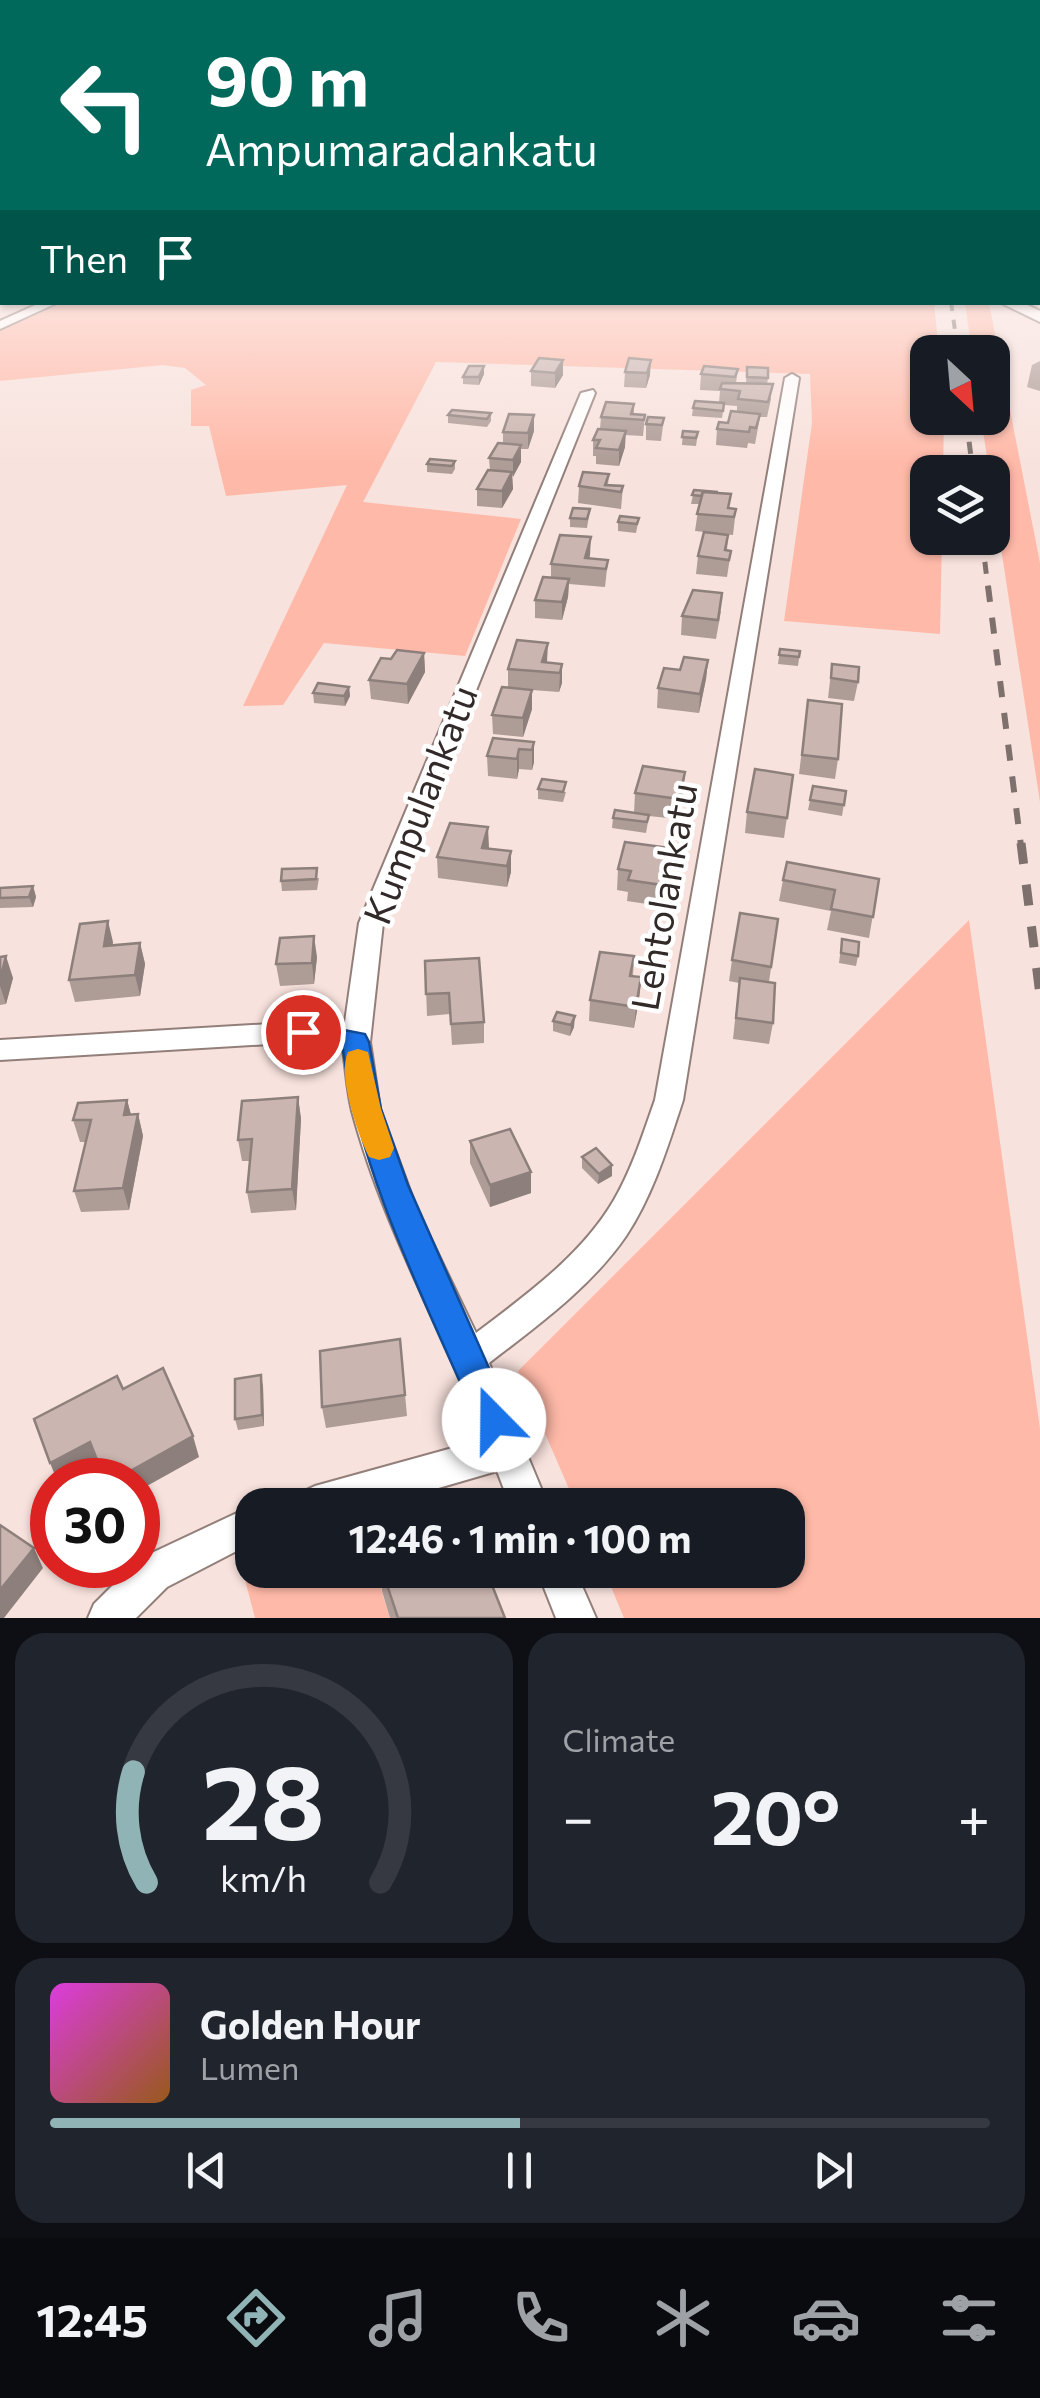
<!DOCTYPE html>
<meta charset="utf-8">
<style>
body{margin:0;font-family:Commissioner,sans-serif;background:#20242c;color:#f1f3f6;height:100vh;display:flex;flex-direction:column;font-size:38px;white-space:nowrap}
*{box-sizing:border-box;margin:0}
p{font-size:32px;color:#9ea1a6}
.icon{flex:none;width:55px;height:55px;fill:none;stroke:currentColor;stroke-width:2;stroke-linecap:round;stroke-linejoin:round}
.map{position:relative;height:1618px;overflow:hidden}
.sheet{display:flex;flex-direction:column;gap:15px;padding:15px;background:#0d0f14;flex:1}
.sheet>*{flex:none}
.top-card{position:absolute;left:0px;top:0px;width:1040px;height:305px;box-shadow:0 2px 8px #0004;background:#00695c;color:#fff;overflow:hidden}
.needle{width:65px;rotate:154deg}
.buttons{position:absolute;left:910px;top:335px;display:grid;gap:20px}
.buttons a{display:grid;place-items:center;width:100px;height:100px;border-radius:20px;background:#171b24;box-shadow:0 2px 8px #0004;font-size:50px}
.speed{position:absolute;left:30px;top:1458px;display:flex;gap:20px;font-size:50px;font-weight:700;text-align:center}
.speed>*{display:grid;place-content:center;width:130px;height:130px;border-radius:50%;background:#171b24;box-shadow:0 2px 8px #0004;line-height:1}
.speed .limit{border:15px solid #d22;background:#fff;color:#111}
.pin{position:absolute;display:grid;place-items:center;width:85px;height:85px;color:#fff;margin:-42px;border:5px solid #fff;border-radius:50%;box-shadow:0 2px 10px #0007}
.me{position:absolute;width:110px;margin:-55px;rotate:338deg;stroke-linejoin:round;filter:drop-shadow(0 0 8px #0008)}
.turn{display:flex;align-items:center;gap:35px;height:210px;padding:0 40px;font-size:45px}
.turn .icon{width:130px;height:130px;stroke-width:2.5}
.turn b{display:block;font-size:70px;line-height:85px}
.then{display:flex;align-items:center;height:95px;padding:0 40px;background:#0003;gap:20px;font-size:38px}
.big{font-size:75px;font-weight:700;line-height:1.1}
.sheet .tile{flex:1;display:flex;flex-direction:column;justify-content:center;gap:15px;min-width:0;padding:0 35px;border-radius:30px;background:#20242c}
.sheet .dial{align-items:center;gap:0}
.dial svg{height:260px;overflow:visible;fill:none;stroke:#363941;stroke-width:7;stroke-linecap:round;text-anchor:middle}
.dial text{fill:#f1f3f6;stroke:none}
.song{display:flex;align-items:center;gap:30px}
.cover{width:120px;height:120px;border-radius:15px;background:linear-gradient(135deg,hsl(300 70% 55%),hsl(30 70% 35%))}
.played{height:10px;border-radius:5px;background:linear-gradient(90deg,#90b4b6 50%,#363941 50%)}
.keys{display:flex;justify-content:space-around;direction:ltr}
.heat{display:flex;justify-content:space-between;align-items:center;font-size:55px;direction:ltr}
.sheet .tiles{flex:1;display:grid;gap:15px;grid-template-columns:1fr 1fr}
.tile:last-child{grid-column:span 2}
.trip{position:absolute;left:235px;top:1488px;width:570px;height:100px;border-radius:30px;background:#171b24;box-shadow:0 2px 8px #0004;font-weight:700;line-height:100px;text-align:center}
.tab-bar{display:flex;height:160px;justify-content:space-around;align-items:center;background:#090b0e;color:#9ea1a6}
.tab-bar .icon{width:70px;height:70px}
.tab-bar .active{color:#90b4b6}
.tab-bar b{font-size:45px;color:#f1f3f6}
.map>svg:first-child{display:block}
.green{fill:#ffb9a8}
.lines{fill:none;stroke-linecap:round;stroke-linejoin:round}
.minor-casing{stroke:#937f7a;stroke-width:4}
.tertiary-casing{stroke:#937f7a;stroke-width:4}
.minor{fill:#fff;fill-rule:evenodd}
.tertiary{fill:#fff;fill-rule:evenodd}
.rail-far3{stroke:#7d706d;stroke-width:4;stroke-dasharray:9 9;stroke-linecap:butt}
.rail-far2{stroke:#7d706d;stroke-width:5;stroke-dasharray:12 12;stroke-linecap:butt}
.rail-far1{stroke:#7d706d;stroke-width:6;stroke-dasharray:16 16;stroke-linecap:butt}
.rail{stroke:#7d706d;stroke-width:9;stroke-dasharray:21 21;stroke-linecap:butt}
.wall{fill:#ae9c97}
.shaded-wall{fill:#8d7f7b}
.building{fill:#cab5b0;stroke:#8d7f7b;stroke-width:2.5}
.route{fill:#1a73e8;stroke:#114b97;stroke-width:2.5}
.slow{fill:#f59e0b}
.labels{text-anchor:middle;stroke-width:9;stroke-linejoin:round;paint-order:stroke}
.street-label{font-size:38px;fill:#322a28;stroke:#fff}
</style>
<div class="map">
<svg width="1040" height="1618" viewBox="0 0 1040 1618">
<rect width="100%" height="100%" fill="#f8e2dd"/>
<g class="green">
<polygon points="63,303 934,303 939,352 928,352 928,418 944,418 943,472 928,472 928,538 942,538 940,634 784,621 812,423 810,374 436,362 363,502 521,519 465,656 324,643 283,705 243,706 347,485 226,496 209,426 191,426 191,390 206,385 185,368 163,365 0,381 0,330"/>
<polygon points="965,303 989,303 1040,563 1040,802 981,418 992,418 992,352 972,352"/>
<polygon points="969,920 1040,1429 1040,1618 624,1618 604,1570 788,1570 788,1505 576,1505 518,1371"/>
<polygon points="252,1562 252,1570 375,1570 390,1618 255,1618 241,1565"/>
</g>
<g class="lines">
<g class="minor-casing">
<g id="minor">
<polygon points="42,302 59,302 0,329 0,321"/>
<path d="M792,374L799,378L683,1100C668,1146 653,1195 626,1236C591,1287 538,1325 489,1363L548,1505H510L497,1471L380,1505H296L302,1492L315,1486L485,1439C442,1330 382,1224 352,1111C347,1091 346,1070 343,1050L303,1042L0,1060V1040L303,1022L344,1029L359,923L581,393L593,390L595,393L383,923L370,1042L380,1109L417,1210L476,1333C526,1295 582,1255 614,1200C632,1169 643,1134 655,1100L785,378Z"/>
<polygon points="254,1505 252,1543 167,1587 136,1618 88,1618 94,1604 139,1559"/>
<polygon points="537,1570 575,1570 596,1618 556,1618"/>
</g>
</g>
<g class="tertiary-casing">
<polygon id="tertiary" points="999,302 1021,302 1040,311 1040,322"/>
</g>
<use href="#minor" class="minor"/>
<use href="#tertiary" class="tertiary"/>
<polyline class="rail-far3" points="951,302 958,352"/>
<g class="rail-far2">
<polyline points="966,418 973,472"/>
<polyline points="982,538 988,588"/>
</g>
<polyline class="rail-far1" points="988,586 1021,846"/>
<polyline class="rail" points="1021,843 1040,995"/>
</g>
<g class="wall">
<polygon points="539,358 563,375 555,388 531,386 531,371"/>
<polygon points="629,358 650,375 646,388 624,387 625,372"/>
<polygon points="1040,361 1040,391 1027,387 1032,365"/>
<polygon points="747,367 768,378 767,384 771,399 767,417 760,417 755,444 748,443 747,448 716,445 717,429 728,423 737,411 737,406 724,405 722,418 692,416 693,408 719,403 720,391 700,390 701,374 738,369 736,383 746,383"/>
<polygon points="484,374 479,385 463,384 463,377"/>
<polygon points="634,404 634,414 645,415 643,436 625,435 625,447 619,466 596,464 596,456 593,456 593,440 600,429 601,417"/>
<polygon points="491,413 491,421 487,427 448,423 448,415"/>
<polygon points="664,418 661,441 646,440 646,424"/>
<polygon points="534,431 528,449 521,449 521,462 512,477 513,489 502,508 477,506 477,489 490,470 489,458 503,444 503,432"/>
<polygon points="683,431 698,432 696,446 682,445"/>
<polygon points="455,461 455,469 452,474 427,472 427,464"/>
<polygon points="609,474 608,485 623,486 621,509 578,503 579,486"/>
<polygon points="694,490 729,508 736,509 733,535 695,531 699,504 691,504"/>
<polygon points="590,509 587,528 570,527 570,518"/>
<polygon points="639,518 636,533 618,531 618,522"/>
<polygon points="728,535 727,550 731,551 727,577 696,574 698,556"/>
<polygon points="590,555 589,558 608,560 605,587 569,584 568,597 562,620 535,618 535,600 551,577 551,564"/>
<polygon points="721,611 716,639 681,635 682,616"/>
<polygon points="780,649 800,651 798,666 778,664"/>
<polygon points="424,653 425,672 408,704 371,699 369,680 391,659"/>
<polygon points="708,660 706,679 699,713 657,708 658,688 680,670"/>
<polygon points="547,663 562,664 562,683 559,692 532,690 532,709 523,737 493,734 492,715 508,687 508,669"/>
<polygon points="832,664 858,682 854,701 828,698"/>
<polygon points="349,687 350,696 345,706 314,703 313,693"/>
<polygon points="808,700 838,759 835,779 799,774"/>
<polygon points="534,742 534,762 532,770 519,769 517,779 488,776 487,756"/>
<polygon points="685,772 683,792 677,819 649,816 646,833 612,828 613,818 634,813 635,793"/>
<polygon points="793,775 784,838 745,833 747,812"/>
<polygon points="813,786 846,791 842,816 808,810"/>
<polygon points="538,789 566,792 563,802 538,799"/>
<polygon points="489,848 511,851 511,872 507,887 438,878 437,857"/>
<polygon points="670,848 668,869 660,906 627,901 628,892 617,890 618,869"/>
<polygon points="319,878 317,890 282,891 281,881"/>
<polygon points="879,879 869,938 827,930 831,911 779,901 783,880"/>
<polygon points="33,886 36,897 33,907 0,908 0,888"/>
<polygon points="778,919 769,982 773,1023 769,1044 733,1039 739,983 729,981 732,960"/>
<polygon points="842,939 858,956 856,966 839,963"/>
<polygon points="113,942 112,946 140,943 145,964 140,996 75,1002 69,980"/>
<polygon points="634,956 633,976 641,977 639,999 634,1028 589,1021 590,1000"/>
<polygon points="0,957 13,978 6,1004 0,1005"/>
<polygon points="317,957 314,984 280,986 276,964"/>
<polygon points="425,961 484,1022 484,1043 452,1045 450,1014 427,1016"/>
<polygon points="553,1021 574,1027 570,1036 553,1031"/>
<polygon points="298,1097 301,1119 296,1210 251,1213 247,1192 250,1161 242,1161 238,1140"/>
<polygon points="127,1100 131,1115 138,1114 143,1136 129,1210 81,1212 74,1191 86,1142 80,1142 73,1120"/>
<polygon points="470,1141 531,1193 490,1207 470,1163"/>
<polygon points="582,1157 612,1176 598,1184 582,1168"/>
<polygon points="400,1339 407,1416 326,1428 322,1407"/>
<polygon points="263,1386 264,1426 238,1430 235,1419"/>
<polygon points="379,1570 486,1570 505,1618 390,1618 382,1591"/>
</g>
<g class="shaded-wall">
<polygon points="563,360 563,375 555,388 555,373"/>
<polygon points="651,360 650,375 646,388 647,373"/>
<polygon points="484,366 484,374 479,385 479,377"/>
<polygon points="534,415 534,431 528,449 528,433"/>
<polygon points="626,431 625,447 619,466 619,450"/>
<polygon points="521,445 521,462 513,477 513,460"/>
<polygon points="512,472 513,489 502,508 502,491"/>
<polygon points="591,537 590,555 587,567 585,558"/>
<polygon points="569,579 568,597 562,620 562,602"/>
<polygon points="548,643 547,662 545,672 542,662"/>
<polygon points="424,653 425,672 408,704 407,684"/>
<polygon points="708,660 706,679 699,713 700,694"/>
<polygon points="562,664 562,683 559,692 560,673"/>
<polygon points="349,687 350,696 345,706 344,696"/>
<polygon points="532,690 532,709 523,737 523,718"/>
<polygon points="534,742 534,762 532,770 532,750"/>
<polygon points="519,749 519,769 517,779 517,759"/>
<polygon points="685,772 683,792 677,819 679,799"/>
<polygon points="488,827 489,848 482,848"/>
<polygon points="670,848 668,869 660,906 662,885"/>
<polygon points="511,851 511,872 507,887 507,866"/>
<polygon points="33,886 36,897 33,907 29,897"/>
<polygon points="108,921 113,942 109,968 104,946"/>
<polygon points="314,936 317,957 314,984 312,963"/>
<polygon points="140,943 145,964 140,996 135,975"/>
<polygon points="6,956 13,978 6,1004 0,986 0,980"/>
<polygon points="641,977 639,999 634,1028 636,1007"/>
<polygon points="575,1016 574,1027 570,1036 571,1025"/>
<polygon points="298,1097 301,1119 296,1210 292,1189"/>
<polygon points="127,1100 133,1122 124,1115"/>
<polygon points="138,1114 143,1136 129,1210 123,1188"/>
<polygon points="612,1165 612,1176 598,1184 599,1174"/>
<polygon points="531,1172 531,1193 490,1207 490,1185"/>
<polygon points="261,1375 263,1386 264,1426 262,1415"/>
<polygon points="193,1436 199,1457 138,1491 138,1480 114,1480"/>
<polygon points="90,1442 98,1463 66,1480 57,1480 50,1463"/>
<polygon points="34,1548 43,1568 4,1618 0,1618 0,1590"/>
</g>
<g class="building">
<polygon points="539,358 563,360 555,373 531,371"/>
<polygon points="629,358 651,360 647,373 625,372"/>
<polygon points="469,366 484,366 479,377 463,377"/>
<polygon points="704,366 738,369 735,377 701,374"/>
<polygon points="747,367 768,368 768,378 747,377"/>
<polygon points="722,383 773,384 768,402 738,399 740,391 720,389"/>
<polygon points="695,401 724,403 723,411 693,408"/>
<polygon points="606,402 634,404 631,414 645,415 644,420 601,417"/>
<polygon points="452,410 491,413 487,419 448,415"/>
<polygon points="731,411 760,414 756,428 750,427 749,432 717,429 719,422 728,423"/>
<polygon points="509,414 534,415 528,433 503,432"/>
<polygon points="648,417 664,418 662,425 646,424"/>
<polygon points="598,429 626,431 619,450 596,448 600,440 593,440"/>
<polygon points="683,431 698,432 696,438 682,437"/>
<polygon points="498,443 521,445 513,460 489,458"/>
<polygon points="430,459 455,461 452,466 427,464"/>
<polygon points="488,470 512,472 502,491 477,489"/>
<polygon points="583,472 609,474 605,485 623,486 621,492 579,486"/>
<polygon points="694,490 718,492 703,492 701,496 692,495"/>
<polygon points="703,492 731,494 728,508 736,509 734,517 697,514"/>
<polygon points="573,508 590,509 587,519 570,518"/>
<polygon points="620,516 639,518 637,524 618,522"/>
<polygon points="704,532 728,535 725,550 731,551 729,560 698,556"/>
<polygon points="560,535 591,537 585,558 608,560 606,569 551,564"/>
<polygon points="543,577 569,579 562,602 535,600"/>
<polygon points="693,590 722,593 718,620 682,616"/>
<polygon points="517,640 548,643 542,662 562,664 560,673 508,669"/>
<polygon points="780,649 800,651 799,657 779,655"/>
<polygon points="397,650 424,653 407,684 369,680 381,658 391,659"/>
<polygon points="684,657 708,660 700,694 658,688 664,668 680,670"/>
<polygon points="832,664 859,667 858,682 831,678"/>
<polygon points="318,683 349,687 344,696 313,693"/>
<polygon points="502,687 532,690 523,718 492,715"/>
<polygon points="808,700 842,704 838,759 802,755"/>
<polygon points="493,738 534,742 532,750 519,749 517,759 487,756"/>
<polygon points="643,766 685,772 679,799 635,793"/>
<polygon points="755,769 793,775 787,818 747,812"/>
<polygon points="542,779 566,782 563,792 538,789"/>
<polygon points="813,786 846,791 844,805 810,800"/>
<polygon points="615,810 649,815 647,822 613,818"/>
<polygon points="450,823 488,827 482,848 511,851 507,866 437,857"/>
<polygon points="625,842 670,848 662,885 628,880 631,871 618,869"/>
<polygon points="787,862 879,879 873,917 831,909 835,890 783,880"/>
<polygon points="317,868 316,879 281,881 282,869"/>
<polygon points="33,886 29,897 0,898 0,888"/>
<polygon points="740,913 778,919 771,967 732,960"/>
<polygon points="108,921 104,946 140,943 135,975 69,980 80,924"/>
<polygon points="314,936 312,963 276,964 280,938"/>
<polygon points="842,939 859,942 858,956 841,953"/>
<polygon points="600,952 634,956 630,976 641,977 636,1007 590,1000"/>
<polygon points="6,956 0,980 0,957"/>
<polygon points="479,958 484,1022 451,1024 449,993 426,994 425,961"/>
<polygon points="740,978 775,983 773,1023 736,1018"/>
<polygon points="557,1012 575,1016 571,1025 553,1021"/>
<polygon points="298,1097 292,1189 247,1192 252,1139 238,1140 242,1101"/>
<polygon points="127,1100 124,1115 138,1114 123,1188 74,1191 91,1120 73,1120 78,1103"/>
<polygon points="510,1129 531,1172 490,1185 470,1141"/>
<polygon points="596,1148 612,1165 599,1174 582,1157"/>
<polygon points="400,1339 405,1395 322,1407 320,1351"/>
<polygon points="163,1368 193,1436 114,1480 105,1480 90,1442 50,1463 34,1419 117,1376 123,1389"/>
<polygon points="261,1375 262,1415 235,1419 235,1379"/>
<polygon points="0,1525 34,1548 0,1590"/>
<polygon points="382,1570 486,1570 505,1618 398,1618"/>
</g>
<linearGradient id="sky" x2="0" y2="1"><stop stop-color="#74bcdb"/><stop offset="0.51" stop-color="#fcf2f0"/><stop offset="1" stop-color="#fcf2f0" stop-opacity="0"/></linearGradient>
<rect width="1040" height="464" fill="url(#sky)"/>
<path class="route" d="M303,1022L365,1034L369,1042L381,1109L408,1185L512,1420L507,1432L494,1437L482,1432C429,1308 362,1183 343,1050L293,1039L289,1032L293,1025Z"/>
<path class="slow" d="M358,1049L368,1052L381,1109L394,1148L390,1157L379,1160L369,1157C358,1136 337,1073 348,1052Z"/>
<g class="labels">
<g class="street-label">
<text transform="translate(421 805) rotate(-69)" y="13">Kumpulankatu</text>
<text transform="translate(665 897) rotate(-80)" y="13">Lehtolankatu</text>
</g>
</g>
</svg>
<div class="buttons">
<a><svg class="needle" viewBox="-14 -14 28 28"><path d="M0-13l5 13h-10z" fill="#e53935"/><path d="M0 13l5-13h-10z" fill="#9ea1a6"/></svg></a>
<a><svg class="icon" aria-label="layers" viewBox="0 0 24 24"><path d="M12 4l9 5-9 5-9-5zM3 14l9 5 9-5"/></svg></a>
</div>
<div class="speed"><div class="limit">30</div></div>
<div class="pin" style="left:303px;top:1032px;background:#d93025"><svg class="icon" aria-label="arrive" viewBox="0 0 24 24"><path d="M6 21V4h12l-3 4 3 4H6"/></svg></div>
<svg class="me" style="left:494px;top:1420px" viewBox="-20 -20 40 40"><circle r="19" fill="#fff"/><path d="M0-13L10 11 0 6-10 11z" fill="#1a73e8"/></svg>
<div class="trip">12:46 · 1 min · 100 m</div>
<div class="top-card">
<div class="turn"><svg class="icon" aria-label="left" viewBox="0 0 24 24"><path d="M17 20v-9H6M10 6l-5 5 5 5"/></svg><div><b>90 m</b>Ampumaradankatu</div></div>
<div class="then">Then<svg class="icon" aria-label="arrive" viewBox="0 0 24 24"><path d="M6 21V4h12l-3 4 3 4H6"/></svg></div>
</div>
</div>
<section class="sheet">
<div class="tiles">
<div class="tile dial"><svg viewBox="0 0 100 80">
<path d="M14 69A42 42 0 1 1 86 69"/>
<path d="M14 69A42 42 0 0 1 10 35" stroke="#90b4b6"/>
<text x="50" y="56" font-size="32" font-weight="700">28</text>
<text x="50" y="72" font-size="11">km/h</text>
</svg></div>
<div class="tile"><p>Climate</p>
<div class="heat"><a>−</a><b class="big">20°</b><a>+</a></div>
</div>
<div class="tile">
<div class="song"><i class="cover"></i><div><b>Golden Hour</b><p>Lumen</p></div></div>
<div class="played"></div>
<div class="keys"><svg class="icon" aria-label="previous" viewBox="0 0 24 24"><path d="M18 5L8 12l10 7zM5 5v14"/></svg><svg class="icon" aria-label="pause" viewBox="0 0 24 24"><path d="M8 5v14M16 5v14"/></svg><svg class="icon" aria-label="next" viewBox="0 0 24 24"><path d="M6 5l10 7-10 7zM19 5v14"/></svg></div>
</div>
</div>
</section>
<nav class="tab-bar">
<b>12:45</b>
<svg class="icon active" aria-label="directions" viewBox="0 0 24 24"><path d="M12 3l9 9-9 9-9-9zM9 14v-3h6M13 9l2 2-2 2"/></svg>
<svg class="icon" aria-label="music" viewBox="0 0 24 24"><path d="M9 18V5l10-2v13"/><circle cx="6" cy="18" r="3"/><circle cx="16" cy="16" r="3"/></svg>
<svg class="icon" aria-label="phone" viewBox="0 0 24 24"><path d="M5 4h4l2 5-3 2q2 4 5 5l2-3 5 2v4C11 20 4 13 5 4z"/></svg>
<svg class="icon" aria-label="climate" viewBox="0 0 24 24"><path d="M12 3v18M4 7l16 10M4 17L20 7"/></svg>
<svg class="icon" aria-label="car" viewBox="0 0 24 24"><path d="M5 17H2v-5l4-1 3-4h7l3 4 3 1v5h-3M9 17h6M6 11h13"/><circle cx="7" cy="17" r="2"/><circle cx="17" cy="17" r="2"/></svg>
<svg class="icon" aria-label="filters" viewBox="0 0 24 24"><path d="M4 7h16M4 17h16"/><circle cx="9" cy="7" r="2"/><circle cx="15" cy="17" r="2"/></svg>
</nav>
